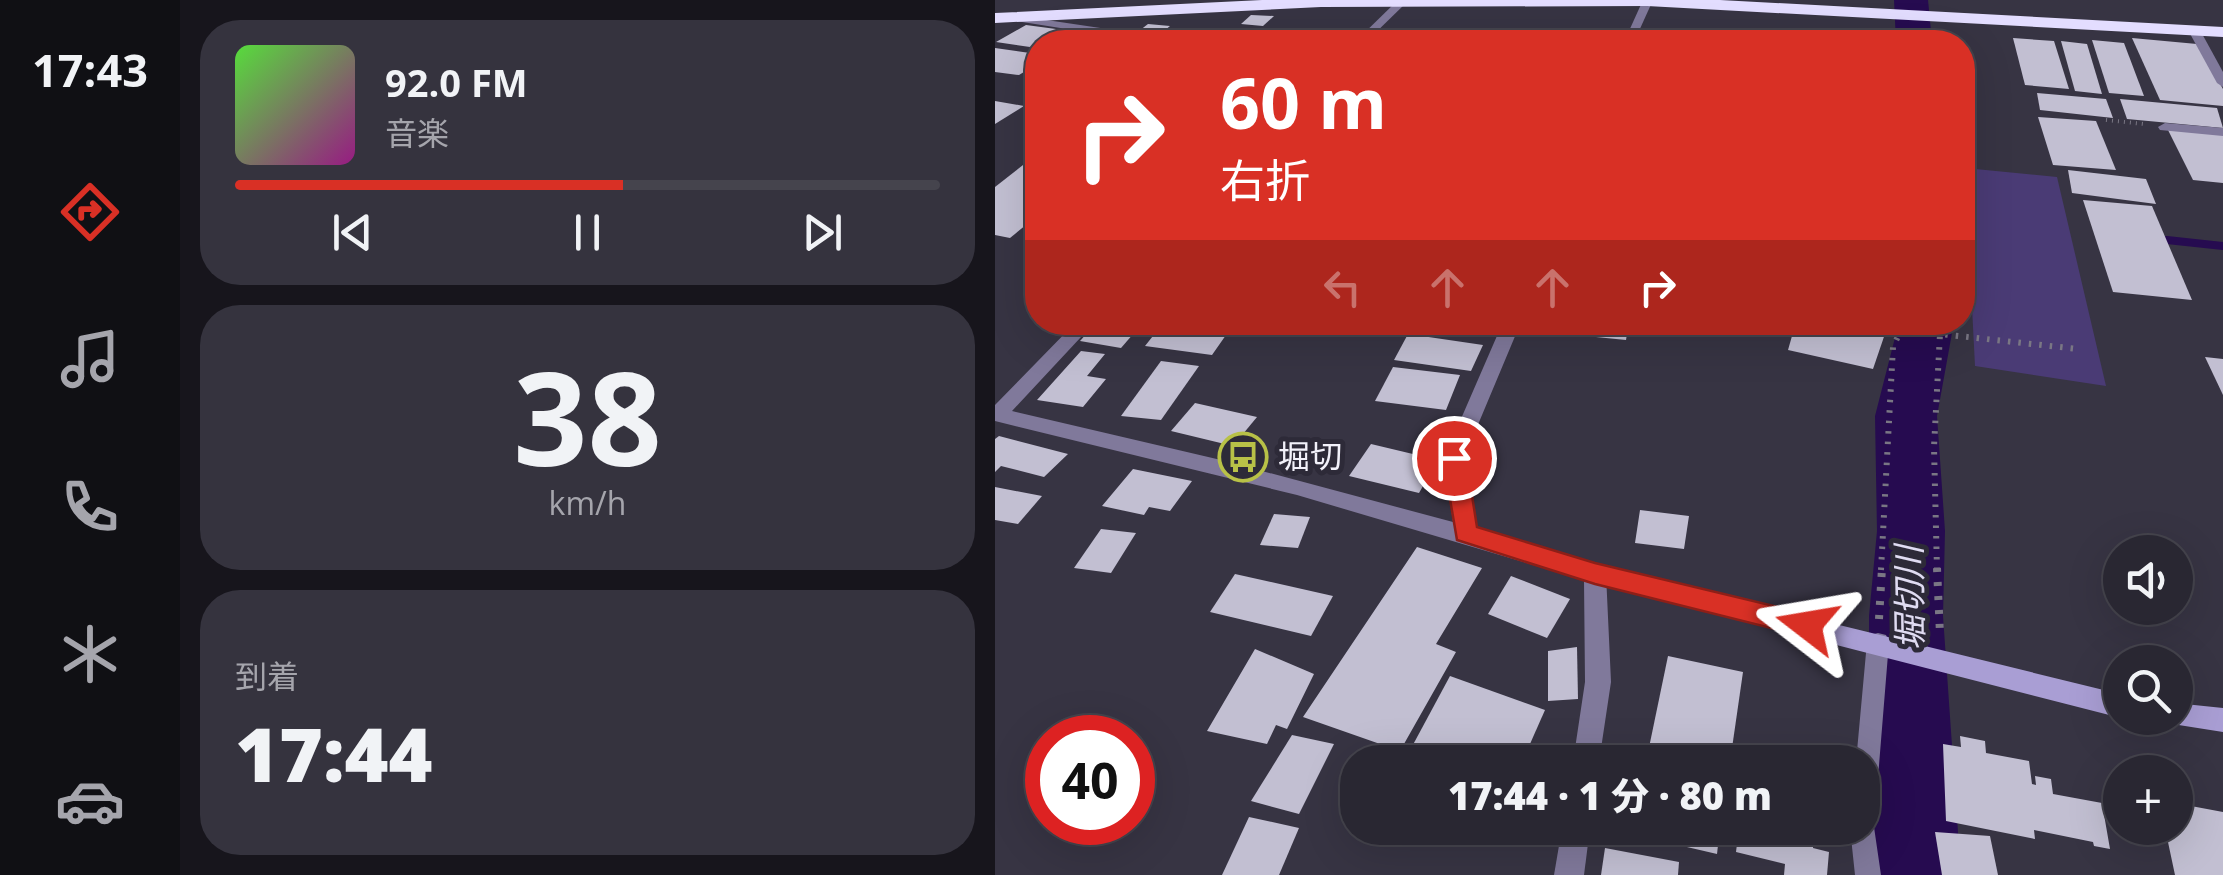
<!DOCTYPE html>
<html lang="ja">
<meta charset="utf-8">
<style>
body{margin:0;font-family:"Open Sans","Noto Sans JP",sans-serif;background:#35333e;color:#f1f3f6;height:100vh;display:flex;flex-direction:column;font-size:38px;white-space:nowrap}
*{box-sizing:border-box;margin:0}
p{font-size:32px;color:#a5a5ac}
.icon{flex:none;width:55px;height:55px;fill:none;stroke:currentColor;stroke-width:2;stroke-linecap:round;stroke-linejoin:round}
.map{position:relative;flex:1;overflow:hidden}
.drawer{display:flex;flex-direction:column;gap:20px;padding:20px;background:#17151c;width:815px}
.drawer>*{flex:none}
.guide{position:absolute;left:30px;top:30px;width:950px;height:305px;border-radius:40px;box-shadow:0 10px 40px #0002,0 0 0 2px #45444d;background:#d93025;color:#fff;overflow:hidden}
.fabs{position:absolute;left:1108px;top:535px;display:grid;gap:20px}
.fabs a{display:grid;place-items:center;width:90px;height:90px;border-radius:50%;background:#292732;box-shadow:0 10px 40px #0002,0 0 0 2px #45444d;font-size:50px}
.speed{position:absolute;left:30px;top:715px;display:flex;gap:20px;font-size:50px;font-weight:700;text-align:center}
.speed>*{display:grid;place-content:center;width:130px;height:130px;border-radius:50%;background:#292732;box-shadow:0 10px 40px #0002,0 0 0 2px #45444d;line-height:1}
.speed .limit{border:15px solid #d22;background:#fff;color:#111}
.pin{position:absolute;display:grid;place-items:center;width:85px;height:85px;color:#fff;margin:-42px;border:5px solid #fff;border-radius:50%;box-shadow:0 2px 10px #0007}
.me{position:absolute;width:110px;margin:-55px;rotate:284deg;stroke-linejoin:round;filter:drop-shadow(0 0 8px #0008)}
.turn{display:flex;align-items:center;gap:35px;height:210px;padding:0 30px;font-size:45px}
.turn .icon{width:130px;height:130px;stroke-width:2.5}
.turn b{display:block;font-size:70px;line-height:85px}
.lanes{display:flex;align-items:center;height:95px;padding:0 30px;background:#0003;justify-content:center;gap:50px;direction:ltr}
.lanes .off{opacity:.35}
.big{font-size:75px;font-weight:800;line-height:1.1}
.drawer .card{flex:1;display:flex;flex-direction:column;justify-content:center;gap:15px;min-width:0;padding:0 35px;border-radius:40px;background:#35333e}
.drawer .dial{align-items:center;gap:0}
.dial b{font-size:130px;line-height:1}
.song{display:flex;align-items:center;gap:30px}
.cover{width:120px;height:120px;border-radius:15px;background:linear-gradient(135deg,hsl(110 70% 55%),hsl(310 70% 35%))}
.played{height:10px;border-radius:5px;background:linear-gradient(90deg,#d93025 55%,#45444d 55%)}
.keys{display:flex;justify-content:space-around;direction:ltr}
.trip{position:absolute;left:345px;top:745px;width:540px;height:100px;border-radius:40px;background:#292732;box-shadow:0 10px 40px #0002,0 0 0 2px #45444d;font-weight:800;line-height:100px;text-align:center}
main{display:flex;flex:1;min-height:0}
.dock{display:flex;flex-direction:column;width:180px;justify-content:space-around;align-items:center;background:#101014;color:#a5a5ac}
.dock .icon{width:70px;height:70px}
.dock .on{color:#d93025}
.dock b{font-size:45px;color:#f1f3f6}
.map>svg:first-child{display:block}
.green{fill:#4a3b75}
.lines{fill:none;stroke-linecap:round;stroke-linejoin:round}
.stream{stroke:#260b50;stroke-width:8}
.river{fill:#260b50;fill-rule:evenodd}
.building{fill:#c2bfd2}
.path-far3{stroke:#7a7784;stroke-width:4;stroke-dasharray:1 5;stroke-linecap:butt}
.path-far2{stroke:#7a7784;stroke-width:5;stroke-dasharray:2.5 6;stroke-linecap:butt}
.path-far1{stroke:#7a7784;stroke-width:6;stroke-dasharray:2.5 8;stroke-linecap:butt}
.path{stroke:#7a7784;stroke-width:8;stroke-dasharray:4 10;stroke-linecap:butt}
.lane{fill:#80799b;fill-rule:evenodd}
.street{fill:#80799b;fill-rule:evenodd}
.secondary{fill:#a99ed4;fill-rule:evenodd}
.highway{fill:#e3ddff;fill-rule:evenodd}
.route{fill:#d93025;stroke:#8d1f18;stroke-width:2.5}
.labels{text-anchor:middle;stroke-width:10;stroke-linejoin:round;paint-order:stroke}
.poi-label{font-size:32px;fill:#f2f1fa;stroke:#2d2a38;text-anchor:start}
.water-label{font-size:35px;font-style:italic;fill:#e0dcf2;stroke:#2d2a38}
</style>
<main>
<nav class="dock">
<b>17:43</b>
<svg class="icon on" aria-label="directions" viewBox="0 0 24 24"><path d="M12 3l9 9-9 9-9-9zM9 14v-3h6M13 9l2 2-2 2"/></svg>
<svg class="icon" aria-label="music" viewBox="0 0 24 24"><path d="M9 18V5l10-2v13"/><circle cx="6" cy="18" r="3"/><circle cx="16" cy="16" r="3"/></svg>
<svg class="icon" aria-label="phone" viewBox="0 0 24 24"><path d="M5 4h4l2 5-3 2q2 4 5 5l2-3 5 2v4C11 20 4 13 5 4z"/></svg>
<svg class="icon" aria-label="climate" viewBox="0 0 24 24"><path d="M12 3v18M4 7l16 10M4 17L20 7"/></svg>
<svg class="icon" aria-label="car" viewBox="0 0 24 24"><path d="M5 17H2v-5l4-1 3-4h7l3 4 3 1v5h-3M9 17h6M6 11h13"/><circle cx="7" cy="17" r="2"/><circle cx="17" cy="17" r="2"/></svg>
</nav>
<section class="drawer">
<div class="card">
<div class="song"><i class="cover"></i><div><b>92.0 FM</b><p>音楽</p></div></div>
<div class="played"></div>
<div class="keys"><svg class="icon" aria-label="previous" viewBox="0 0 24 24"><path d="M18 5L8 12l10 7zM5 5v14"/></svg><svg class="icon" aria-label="pause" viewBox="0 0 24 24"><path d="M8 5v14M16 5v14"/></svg><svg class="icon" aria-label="next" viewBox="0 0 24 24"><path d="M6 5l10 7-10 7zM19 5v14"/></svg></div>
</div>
<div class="card dial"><b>38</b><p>km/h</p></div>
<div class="card"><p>到着</p><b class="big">17:44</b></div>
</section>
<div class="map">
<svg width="1228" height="875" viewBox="0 0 1228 875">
<rect width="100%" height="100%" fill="#373443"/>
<polygon class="green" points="970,168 1062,177 1111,386 980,366"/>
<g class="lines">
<polyline class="stream" points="1172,240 1228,246"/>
<g class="river">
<polygon points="899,0 933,0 937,42 901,42"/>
<polygon points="904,322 959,322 942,416 950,531 948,616 966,875 874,875 874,616 882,531 880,416"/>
</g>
</g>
<g class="building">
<polygon points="256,15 279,16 268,26 246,24"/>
<polygon points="153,24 175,26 163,36 140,34"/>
<polygon points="31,25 91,33 75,42 42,42 42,48 1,42"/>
<polygon points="204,31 227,33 215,42 192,41"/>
<polygon points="751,35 795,40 795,42 748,42"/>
<polygon points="1018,38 1059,41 1074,89 1030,85"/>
<polygon points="1137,38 1202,44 1228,89 1228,106 1165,100"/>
<polygon points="1097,40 1129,43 1149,96 1114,93"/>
<polygon points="1066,41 1092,44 1107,94 1080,91"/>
<polygon points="0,48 42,54 42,64 24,75 0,72"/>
<polygon points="1042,93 1111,99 1118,118 1045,110"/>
<polygon points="1125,99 1222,108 1228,128 1132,119"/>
<polygon points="0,101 29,106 0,124"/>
<polygon points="1043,117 1101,121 1121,170 1058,165"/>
<polygon points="1173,130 1228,134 1228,183 1198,180"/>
<polygon points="42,154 42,216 15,238 0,235 0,187"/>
<polygon points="1073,170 1151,179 1161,204 1077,193"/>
<polygon points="1088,200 1157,206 1197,300 1118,292"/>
<polygon points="102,322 128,322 146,325 126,348 85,341"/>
<polygon points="169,322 201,322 195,331 231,335 217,355 150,346"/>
<polygon points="594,322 634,322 631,340 591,336"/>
<polygon points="801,322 894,322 878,369 793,350"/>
<polygon points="413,334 488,345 476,371 399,360"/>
<polygon points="86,351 110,354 92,376 111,379 88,407 42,400"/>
<polygon points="1210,357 1228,359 1228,395"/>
<polygon points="166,361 204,366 166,420 126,416"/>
<polygon points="398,367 465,375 451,410 380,401"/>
<polygon points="200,403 262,417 238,446 176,431"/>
<polygon points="4,436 73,454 49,477 6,466 0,472 0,439"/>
<polygon points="376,444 443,460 424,493 354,476"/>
<polygon points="138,469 197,481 175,511 154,507 149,515 107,506"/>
<polygon points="0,487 47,496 23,524 0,520"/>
<polygon points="645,510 694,516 689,549 640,543"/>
<polygon points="279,514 315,517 303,548 265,545"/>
<polygon points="106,529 141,533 116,573 79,568"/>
<polygon points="422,547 487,568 441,644 461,652 405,751 308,717"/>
<polygon points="240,574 338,596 316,636 215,612"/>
<polygon points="516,576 575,599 552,638 493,614"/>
<polygon points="582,647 583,699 553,701 553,651"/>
<polygon points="260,649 319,674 292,729 281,725 272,744 212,731"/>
<polygon points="673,656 748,672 735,762 651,762"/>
<polygon points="455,676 550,710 527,762 436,762 413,754"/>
<polygon points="297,735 339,744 304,814 256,801"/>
<polygon points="965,736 990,741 991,753 1034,761 1037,784 1041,785 1040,776 1056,779 1058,794 1107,803 1115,849 1099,846 1098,842 1039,830 1040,839 951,821 948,744 966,747"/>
<polygon points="1180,803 1228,812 1228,875 1180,875 1170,828 1180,828"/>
<polygon points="254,817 304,828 284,875 227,875"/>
<polygon points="637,828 725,828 722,854 636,834"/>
<polygon points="744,828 819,828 818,848 834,852 832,875 789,875 790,864 741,852"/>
<polygon points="940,832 995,836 1003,875 947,875"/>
<polygon points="610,848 684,862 683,875 606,875"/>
</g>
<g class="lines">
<polyline class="path-far3" points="1111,120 1149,124"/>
<polyline class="path-far2" points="905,332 909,322"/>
<g class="path-far1">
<polyline points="886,570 898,347 906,330"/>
<polyline points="942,570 939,447 945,334 1083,349"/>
</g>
<g class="path">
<polyline points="942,568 945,634"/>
<polyline points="884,619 887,568"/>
</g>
<polygon class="lane" points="883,633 891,635 894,642 879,827 886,875 860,875 855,828 868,828 868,762 861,762 872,642 875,635"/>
<g class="street">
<polygon points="403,0 412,2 371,42 360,42"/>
<polygon points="648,0 658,0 639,42 629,42"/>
<polygon points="18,15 173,38 179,42 154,42 14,20 12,18"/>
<polygon points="1195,28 1205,30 1228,72 1228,87 1222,83 1193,30"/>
<polygon points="1170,123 1228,128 1228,136 1165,130 1163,127"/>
<polygon points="81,322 100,322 17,411 226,460 458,522 449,458 508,322 526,322 469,458 481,529 608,567 611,574 616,682 604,762 578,762 590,682 589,580 302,495 0,421 0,405"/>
<polygon points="567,828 595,828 589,875 559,875"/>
</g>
<g class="secondary">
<polygon points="600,565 1125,694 1126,718 600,583 592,581 589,574 592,567"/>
<polygon points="1180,703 1228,708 1228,732 1171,723 1168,718 1180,718"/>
</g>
<polygon class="highway" points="267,0 725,0 1228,27 1228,37 652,6 326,7 0,23 0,13"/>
</g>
<polygon class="route" points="459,449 471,458 482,527 600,563 812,614 822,617 826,625 822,634 812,637 600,584 462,540 448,458"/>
<defs>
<g id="bus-ring" transform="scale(2.5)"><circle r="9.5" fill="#2d2a38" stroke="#b8c147" stroke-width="1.5"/><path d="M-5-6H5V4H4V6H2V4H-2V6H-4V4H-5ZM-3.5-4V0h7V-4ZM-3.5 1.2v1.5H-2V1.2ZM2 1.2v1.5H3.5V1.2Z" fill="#b8c147"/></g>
</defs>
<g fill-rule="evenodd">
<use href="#bus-ring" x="248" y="457"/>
</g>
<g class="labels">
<g class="poi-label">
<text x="283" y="468">堀切</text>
</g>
<g class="water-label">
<text transform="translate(915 598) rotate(-91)" y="12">堀切川</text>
</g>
</g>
</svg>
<div class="fabs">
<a><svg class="icon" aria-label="sound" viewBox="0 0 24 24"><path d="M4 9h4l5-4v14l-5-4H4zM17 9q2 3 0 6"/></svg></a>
<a><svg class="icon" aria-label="search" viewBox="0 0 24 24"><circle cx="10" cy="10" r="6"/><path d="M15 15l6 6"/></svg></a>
<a>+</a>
</div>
<div class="speed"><div class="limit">40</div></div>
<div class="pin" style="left:459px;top:458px;background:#d93025"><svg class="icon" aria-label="arrive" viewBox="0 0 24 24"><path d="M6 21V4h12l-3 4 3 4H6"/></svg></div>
<svg class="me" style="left:812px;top:625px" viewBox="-20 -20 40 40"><path d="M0-17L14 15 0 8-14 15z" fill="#d93025" stroke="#fff" stroke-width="4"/></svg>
<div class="trip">17:44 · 1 分 · 80 m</div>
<div class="guide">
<div class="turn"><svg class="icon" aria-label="right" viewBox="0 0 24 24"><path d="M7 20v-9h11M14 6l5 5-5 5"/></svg><div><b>60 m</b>右折</div></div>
<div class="lanes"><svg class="icon off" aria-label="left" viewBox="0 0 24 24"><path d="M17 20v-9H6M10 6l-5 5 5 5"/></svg><svg class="icon off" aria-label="ahead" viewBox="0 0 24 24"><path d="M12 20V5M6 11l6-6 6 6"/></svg><svg class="icon off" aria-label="ahead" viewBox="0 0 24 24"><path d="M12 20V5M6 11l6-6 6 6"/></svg><svg class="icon" aria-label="right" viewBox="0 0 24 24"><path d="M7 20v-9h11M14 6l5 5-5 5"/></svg></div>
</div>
</div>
</main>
